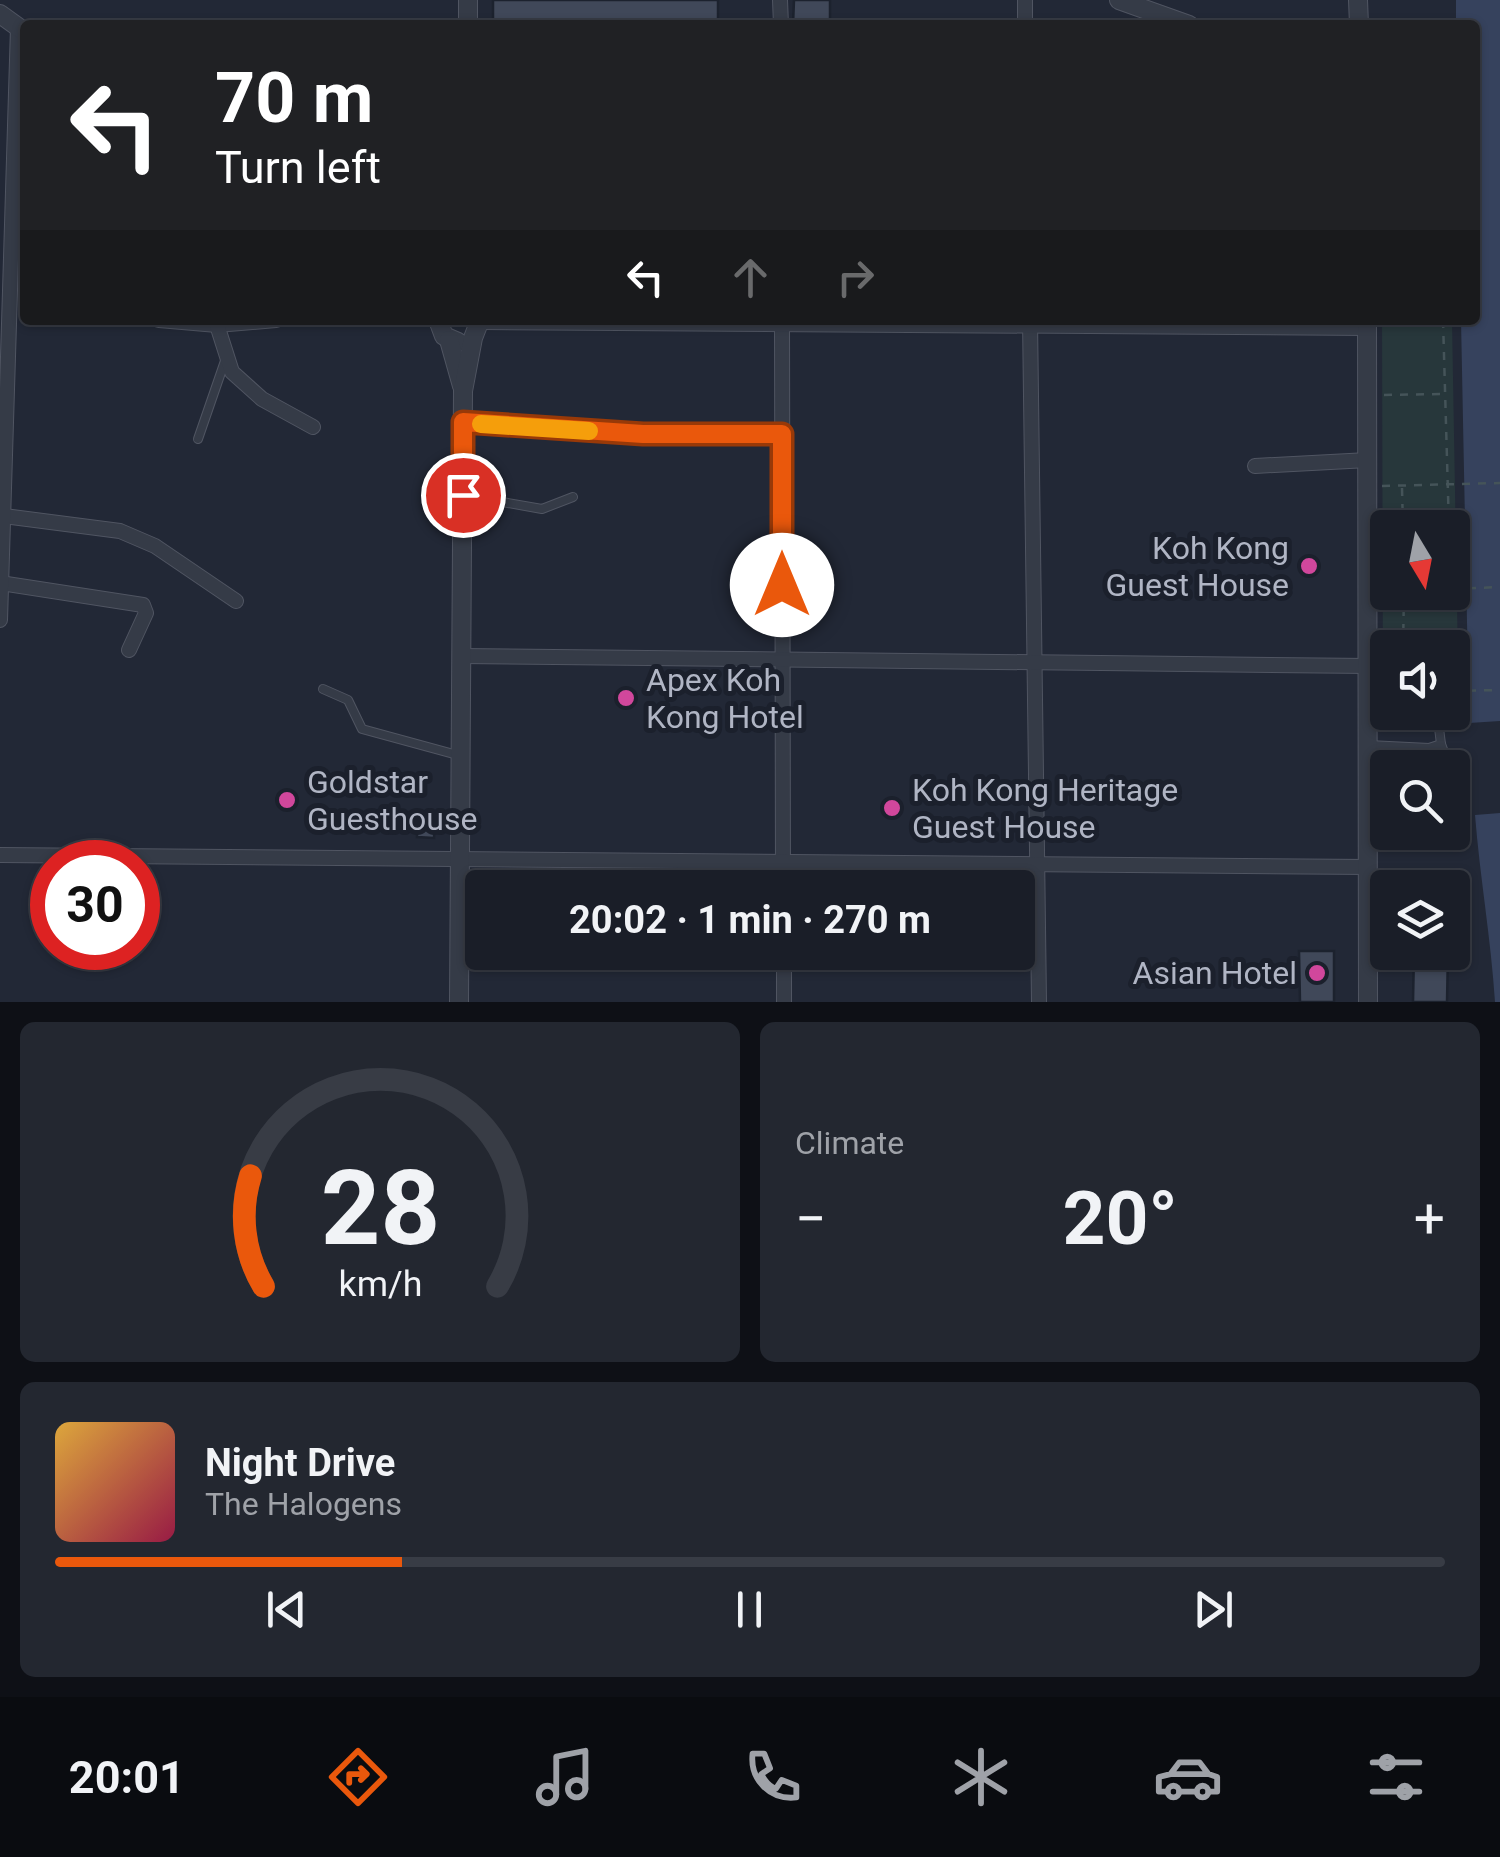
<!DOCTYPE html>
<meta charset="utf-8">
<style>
body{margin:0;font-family:Roboto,sans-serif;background:#232730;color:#f1f3f6;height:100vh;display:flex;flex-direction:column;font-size:38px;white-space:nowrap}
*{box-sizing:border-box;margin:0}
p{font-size:32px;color:#9fa2a8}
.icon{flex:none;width:55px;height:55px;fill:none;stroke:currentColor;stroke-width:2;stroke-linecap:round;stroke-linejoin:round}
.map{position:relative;height:1002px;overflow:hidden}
.side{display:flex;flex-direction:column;gap:20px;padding:20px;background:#0e1016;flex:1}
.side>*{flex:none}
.guide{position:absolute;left:20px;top:20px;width:1460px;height:305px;border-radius:10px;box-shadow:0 2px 8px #0004,0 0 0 2px #383c45;background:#202124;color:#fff;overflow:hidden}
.needle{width:65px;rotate:170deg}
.fabs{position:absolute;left:1370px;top:510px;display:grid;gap:20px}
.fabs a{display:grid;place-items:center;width:100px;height:100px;border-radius:10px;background:#1a1e28;box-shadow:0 2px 8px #0004,0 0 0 2px #383c45;font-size:50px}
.speed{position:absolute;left:30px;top:840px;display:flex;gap:20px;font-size:50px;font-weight:700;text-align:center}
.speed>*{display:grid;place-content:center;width:130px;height:130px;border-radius:50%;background:#1a1e28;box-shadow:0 2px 8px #0004,0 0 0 2px #383c45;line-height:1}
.speed .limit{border:15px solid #d22;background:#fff;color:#111}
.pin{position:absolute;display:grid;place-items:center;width:85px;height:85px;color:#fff;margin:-42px;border:5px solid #fff;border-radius:50%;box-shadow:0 2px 10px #0007}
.me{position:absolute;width:110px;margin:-55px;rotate:0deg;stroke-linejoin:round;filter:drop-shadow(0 0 8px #0008)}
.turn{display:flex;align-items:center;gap:35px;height:210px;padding:0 30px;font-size:45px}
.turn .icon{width:130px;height:130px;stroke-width:2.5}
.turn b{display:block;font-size:70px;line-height:85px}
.lanes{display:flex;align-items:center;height:95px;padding:0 30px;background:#0003;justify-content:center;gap:50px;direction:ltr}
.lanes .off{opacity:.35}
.big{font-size:75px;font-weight:700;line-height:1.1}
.side .widget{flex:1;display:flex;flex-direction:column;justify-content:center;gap:15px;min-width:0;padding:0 35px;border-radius:15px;background:#232730}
.side .dial{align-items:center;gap:0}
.dial svg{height:260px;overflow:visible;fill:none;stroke:#383c45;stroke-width:7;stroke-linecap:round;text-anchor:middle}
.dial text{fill:#f1f3f6;stroke:none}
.song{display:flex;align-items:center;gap:30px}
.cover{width:120px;height:120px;border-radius:15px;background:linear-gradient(135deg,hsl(40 70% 55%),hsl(340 70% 35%))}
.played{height:10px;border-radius:5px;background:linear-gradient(90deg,#ea580c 25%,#383c45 25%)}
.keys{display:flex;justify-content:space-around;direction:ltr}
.heat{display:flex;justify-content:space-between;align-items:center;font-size:55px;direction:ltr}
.side .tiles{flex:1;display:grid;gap:20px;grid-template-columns:1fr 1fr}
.widget:last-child{grid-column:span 2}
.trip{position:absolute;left:465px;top:870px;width:570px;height:100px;border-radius:10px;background:#1a1e28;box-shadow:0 2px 8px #0004,0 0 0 2px #383c45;font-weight:700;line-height:100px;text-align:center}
.menu{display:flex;height:160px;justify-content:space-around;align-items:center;background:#0a0c10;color:#9fa2a8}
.menu .icon{width:70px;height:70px}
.menu .current{color:#ea580c}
.menu b{font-size:45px;color:#f1f3f6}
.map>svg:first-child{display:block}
.green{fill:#27373b;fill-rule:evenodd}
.water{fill:#36425d}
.building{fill:#404859;stroke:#1c222e;stroke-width:2.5}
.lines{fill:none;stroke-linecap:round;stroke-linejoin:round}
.service-casing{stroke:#505562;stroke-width:10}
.minor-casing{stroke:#505562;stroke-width:16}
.tertiary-casing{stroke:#505562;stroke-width:20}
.path{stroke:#455459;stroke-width:2.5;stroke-dasharray:8 8;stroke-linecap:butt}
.service{stroke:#353b47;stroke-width:8}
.minor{stroke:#353b47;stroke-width:14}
.tertiary{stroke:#353b47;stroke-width:18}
.route-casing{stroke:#983908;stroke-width:25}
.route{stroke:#ea580c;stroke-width:18}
.slow{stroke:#f59e0b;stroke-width:18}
.hotel-dot{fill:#d1479c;stroke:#1b202c;stroke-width:4}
.labels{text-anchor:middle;stroke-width:10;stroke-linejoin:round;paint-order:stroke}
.poi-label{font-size:32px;fill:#b0b5c4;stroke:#1b202c;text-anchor:start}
</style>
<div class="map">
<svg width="1500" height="1002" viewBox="0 0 1500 1002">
<rect width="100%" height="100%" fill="#222836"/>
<path class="green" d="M1382,320H1452L1459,716L1383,719ZM1388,528H1452V592H1388ZM1388,648H1452V712H1388Z"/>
<g class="water">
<polygon points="1456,0 1500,0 1500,721 1469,723 1461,320 1475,320 1475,25 1456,25"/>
<path d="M1500,813V1002H1495C1491,939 1480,878 1475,815Z"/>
</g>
<g class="building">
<rect x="493" y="0" width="225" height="25"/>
<polygon points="794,0 830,0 830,25 793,25"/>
<polygon points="417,816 435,817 434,838 417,837"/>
<polygon points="1299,951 1334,951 1334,1002 1300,1002"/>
<polygon points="1414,952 1448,952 1447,1002 1413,1002"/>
</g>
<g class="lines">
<g class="service-casing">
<g id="service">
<polyline points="463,423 643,434 782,434"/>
<polyline points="198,439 226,358"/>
<polyline points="463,495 542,509 573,497"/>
<polyline points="1369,666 1388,675"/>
<polyline points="323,689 348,700 362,729 461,756"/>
<polyline points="1437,712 1441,744"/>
<polyline points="1369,745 1429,748 1441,744 1450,768"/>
<polyline points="1452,773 1458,786"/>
</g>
</g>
<g class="minor-casing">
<g id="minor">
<polyline points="780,0 781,25"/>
<polyline points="1025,25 1025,0"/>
<polyline points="159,320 217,325 276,320"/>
<polyline points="782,320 783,888"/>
<polyline points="1030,320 1039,1002"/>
<polyline points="481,322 1367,328"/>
<polyline points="217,325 232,372 262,399 313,427"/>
<polyline points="1255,466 1368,460"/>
<polyline points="4,516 120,531 155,546 236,601"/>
<polyline points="0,583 143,605 146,613 129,650"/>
<polyline points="0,620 18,27"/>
<polyline points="461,656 1369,666"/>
<polyline points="0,855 1369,867"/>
<polyline points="784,952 784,1002"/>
</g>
</g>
<g class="tertiary-casing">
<g id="tertiary">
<polyline points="1119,0 1189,25"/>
<polyline points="1358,0 1359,25"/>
<polyline points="0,14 25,32"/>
<polyline points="468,25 468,0"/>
<polyline points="438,320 444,336 458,342"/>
<polyline points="1367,320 1368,1002"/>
<polyline points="449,340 462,386"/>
<polyline points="459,1002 463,391 473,338 480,320"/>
</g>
</g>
<g class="path">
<polyline points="1443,320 1449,528"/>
<polyline points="1384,395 1445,394"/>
<polyline points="1382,486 1500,483"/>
<polyline points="1402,488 1403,528"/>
<polyline points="1452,589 1500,587"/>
<polyline points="1403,648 1404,592"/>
<polyline points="1452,691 1500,690"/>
</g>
<use href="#service" class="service"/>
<use href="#minor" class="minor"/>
<use href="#tertiary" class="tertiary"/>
</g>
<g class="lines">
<g class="route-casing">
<polyline id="route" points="463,495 463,422 643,434 782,434 782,585"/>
</g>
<use href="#route" class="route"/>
<polyline class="slow" points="481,424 589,431"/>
</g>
<g class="hotel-dot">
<circle cx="1309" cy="566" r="10"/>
<circle cx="626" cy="698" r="10"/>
<circle cx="287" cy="800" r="10"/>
<circle cx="892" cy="808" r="10"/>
<circle cx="1317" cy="973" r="10"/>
</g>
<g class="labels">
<g class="poi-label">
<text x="1289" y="559" text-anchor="end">Koh Kong<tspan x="1289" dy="37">Guest House</tspan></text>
<text x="646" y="691">Apex Koh<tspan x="646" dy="37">Kong Hotel</tspan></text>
<text x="307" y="793">Goldstar<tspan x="307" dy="37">Guesthouse</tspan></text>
<text x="912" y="801">Koh Kong Heritage<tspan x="912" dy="37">Guest House</tspan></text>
<text x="1297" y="984" text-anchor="end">Asian Hotel</text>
</g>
</g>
</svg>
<div class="fabs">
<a><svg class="needle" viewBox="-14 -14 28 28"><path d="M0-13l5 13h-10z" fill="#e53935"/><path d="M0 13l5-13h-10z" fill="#9fa2a8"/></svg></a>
<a><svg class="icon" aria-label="sound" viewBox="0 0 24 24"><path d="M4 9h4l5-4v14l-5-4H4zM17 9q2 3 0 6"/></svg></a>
<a><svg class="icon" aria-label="search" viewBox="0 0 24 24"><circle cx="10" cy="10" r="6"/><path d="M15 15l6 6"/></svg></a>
<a><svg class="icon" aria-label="layers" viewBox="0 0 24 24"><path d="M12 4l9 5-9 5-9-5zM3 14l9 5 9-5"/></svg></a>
</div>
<div class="speed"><div class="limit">30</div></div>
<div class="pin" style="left:463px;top:495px;background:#d93025"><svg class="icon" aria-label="arrive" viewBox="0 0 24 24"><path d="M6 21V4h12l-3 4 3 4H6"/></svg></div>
<svg class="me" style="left:782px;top:585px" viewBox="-20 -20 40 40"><circle r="19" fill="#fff"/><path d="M0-13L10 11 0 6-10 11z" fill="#ea580c"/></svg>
<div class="trip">20:02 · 1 min · 270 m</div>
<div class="guide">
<div class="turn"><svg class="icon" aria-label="left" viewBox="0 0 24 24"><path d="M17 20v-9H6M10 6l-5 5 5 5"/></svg><div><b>70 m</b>Turn left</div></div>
<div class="lanes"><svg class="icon" aria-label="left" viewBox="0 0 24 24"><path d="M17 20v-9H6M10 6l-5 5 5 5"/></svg><svg class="icon off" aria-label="ahead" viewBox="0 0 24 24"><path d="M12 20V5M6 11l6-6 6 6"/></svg><svg class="icon off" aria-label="right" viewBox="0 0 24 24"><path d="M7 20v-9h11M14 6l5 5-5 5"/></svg></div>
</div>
</div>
<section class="side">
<div class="tiles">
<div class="widget dial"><svg viewBox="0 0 100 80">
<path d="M14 69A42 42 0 1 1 86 69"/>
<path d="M14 69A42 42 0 0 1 10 35" stroke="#ea580c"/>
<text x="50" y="56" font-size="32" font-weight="700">28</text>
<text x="50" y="72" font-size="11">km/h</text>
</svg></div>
<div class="widget"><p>Climate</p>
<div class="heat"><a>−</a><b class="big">20°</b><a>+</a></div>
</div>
<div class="widget">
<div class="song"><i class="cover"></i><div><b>Night Drive</b><p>The Halogens</p></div></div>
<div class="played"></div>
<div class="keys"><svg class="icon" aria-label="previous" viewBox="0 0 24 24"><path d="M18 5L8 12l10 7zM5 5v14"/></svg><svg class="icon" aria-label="pause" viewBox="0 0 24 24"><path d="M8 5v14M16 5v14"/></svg><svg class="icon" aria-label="next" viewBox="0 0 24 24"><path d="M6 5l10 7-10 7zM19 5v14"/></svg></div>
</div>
</div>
</section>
<nav class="menu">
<b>20:01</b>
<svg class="icon current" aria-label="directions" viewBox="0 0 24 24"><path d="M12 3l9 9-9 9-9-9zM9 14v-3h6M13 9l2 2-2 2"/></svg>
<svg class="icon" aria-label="music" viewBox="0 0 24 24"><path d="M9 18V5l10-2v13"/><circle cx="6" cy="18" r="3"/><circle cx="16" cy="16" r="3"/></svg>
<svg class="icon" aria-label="phone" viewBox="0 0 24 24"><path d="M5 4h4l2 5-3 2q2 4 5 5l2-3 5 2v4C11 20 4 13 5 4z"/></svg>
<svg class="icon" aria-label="climate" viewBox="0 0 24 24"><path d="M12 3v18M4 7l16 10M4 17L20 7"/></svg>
<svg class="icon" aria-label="car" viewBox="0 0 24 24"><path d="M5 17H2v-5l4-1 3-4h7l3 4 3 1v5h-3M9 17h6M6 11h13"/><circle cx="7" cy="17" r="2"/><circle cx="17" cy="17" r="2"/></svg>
<svg class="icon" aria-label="filters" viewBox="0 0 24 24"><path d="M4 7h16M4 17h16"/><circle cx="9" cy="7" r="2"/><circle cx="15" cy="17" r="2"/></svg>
</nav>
